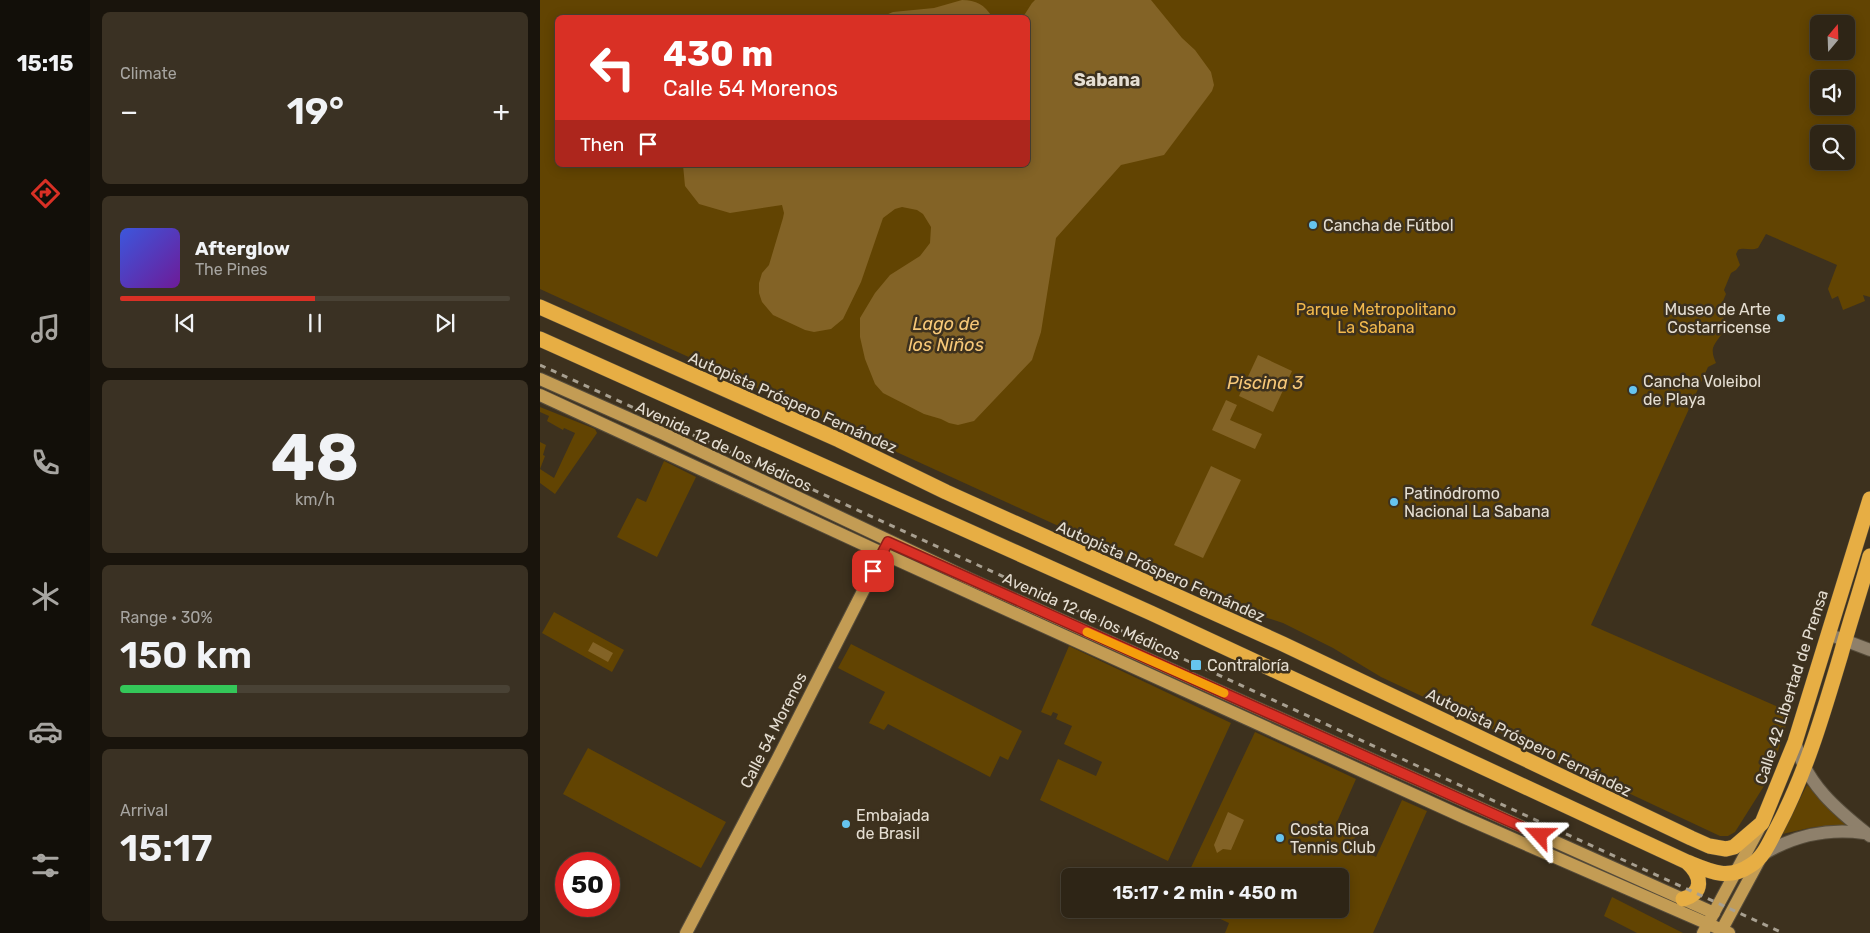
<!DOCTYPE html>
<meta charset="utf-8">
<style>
body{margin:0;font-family:Rubik,sans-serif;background:#3a3123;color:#f1f3f6;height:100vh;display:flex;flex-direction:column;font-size:19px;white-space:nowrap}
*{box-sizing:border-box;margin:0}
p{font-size:16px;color:#a7a5a1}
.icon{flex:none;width:28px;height:28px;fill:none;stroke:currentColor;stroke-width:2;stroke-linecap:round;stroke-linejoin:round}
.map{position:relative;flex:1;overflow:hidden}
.drawer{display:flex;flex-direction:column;gap:12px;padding:12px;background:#19140c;width:450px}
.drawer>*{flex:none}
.guide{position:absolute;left:15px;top:15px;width:475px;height:152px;border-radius:8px;box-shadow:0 2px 12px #0003,0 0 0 1px #494235;background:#d93025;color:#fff;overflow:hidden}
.needle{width:32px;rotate:19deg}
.fabs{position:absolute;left:1270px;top:15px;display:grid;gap:10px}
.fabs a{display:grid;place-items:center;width:45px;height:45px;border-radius:8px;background:#2e2516;box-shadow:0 2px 12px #0003,0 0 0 1px #494235;font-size:25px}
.speed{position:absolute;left:15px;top:852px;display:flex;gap:10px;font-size:25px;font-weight:700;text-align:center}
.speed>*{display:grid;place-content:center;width:65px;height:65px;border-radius:50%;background:#2e2516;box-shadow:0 2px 12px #0003,0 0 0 1px #494235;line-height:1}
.speed .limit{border:8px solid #d22;background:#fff;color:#111}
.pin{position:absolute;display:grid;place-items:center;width:42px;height:42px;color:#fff;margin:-21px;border-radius:10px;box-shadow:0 2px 8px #0006}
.me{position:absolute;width:55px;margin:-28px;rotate:294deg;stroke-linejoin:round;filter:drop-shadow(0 0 4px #0008)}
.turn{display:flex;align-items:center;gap:18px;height:105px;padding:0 25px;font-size:22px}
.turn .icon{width:65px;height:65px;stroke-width:2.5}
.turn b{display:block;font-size:35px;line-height:42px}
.then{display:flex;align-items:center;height:48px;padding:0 25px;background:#0003;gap:10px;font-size:19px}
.big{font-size:38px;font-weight:600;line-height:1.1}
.drawer .tile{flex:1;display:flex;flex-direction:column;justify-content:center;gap:8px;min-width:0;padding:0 18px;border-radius:8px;background:#3a3123}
.drawer .dial{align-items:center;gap:0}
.dial b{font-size:65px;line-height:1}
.song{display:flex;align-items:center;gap:15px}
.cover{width:60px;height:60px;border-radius:8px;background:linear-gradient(135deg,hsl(230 70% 55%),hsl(280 70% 35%))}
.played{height:5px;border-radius:2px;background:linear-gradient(90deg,#d93025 50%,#494235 50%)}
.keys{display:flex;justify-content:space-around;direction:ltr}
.heat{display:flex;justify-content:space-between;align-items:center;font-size:28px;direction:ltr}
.charge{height:8px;border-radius:4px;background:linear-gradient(90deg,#34c759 30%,#494235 0)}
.trip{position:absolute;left:521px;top:868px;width:288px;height:50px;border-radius:8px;background:#2e2516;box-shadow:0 2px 12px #0003,0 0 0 1px #494235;font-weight:600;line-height:50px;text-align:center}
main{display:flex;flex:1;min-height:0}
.tabs{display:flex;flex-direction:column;width:90px;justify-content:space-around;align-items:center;background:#120f09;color:#a7a5a1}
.tabs .icon{width:35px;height:35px}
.tabs .on{color:#d93025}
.tabs b{font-size:22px;color:#f1f3f6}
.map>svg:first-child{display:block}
.green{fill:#624402;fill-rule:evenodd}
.water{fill:#836326}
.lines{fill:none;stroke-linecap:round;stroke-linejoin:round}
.minor-casing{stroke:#564c3b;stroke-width:14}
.major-casing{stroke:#564c3b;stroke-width:14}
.highway-casing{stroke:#564c3b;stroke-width:16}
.minor{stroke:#8e806b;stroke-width:12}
.major{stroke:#c39c54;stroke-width:12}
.highway{stroke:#e7ae44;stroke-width:15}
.rail{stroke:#a8a091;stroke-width:3;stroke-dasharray:6 6;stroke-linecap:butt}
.route-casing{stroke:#8d1f18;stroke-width:12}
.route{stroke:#d93025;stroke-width:9}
.slow{stroke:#f59e0b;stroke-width:9}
.poi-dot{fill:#66c4ef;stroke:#3d311e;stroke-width:2}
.labels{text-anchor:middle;stroke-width:5;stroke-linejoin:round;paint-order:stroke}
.poi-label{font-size:16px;fill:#e5ded2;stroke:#3d311e;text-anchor:start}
.park-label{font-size:16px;fill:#f3b94c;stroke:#3d311e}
.street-label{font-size:16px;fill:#e5ded2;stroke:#3d311e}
.neighbourhood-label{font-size:18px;font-weight:bold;fill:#e5ded2;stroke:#3d311e}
.water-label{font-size:18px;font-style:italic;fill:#f7c878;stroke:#3d311e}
</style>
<main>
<nav class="tabs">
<b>15:15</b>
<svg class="icon on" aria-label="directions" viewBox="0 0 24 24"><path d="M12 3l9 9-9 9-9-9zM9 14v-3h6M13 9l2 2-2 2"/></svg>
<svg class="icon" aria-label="music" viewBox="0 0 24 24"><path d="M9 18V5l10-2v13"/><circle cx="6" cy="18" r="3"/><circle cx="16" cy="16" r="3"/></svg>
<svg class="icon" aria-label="phone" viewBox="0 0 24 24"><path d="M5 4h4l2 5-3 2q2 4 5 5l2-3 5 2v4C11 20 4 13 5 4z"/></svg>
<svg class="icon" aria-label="climate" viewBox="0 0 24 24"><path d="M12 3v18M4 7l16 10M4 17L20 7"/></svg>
<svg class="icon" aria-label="car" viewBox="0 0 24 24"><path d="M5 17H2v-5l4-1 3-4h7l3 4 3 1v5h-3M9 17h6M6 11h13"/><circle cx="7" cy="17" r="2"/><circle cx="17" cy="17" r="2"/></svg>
<svg class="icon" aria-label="filters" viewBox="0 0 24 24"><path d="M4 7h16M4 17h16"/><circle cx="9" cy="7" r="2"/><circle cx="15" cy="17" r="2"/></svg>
</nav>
<section class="drawer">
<div class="tile"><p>Climate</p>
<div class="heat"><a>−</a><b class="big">19°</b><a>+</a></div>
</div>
<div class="tile">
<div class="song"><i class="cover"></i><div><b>Afterglow</b><p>The Pines</p></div></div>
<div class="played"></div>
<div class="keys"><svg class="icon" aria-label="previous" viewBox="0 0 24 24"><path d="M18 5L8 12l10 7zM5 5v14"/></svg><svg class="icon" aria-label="pause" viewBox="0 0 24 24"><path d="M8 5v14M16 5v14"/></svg><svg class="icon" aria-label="next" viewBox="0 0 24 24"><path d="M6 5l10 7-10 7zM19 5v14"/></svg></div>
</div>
<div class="tile dial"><b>48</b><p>km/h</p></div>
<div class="tile"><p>Range · 30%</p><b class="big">150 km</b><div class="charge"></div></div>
<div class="tile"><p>Arrival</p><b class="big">15:17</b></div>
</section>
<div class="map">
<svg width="1330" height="933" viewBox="0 0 1330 933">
<rect width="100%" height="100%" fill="#3d311e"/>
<g class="green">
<path d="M0,0H1330V297L1323,295L1325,301L1303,310L1298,296L1292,299L1288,289L1297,265L1226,234L1218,248C1211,251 1203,247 1198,250L1196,254L1200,265L1196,270L1191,273L1184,290L1186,294L1178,313C1197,325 1176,337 1173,348C1172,354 1174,358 1176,363L1168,367L1051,625L1250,712L1236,758L1224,786L1195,832L1188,836H1180L841,677L793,648L743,623L700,609L0,289ZM18,18H488V165H18ZM1279,24H1306V51H1279ZM1279,79H1306V106H1279ZM1279,134H1306V161H1279Z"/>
<polygon points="0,407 55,429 57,433 15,494 0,483 0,442 6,445 3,455 5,456 0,469 14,478 35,433 24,428 23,430 7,421 9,416 0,412"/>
<polygon points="124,461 156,477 117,557 77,537 97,498 106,502"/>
<polygon points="14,612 84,650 72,672 2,633"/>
<polygon points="311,644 482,731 468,760 460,756 450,777 348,724 344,730 329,723 345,692 298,668"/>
<polygon points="529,646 691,723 628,861 500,800 518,759 556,776 562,762 524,744 532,726 516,719 518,714 513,712 511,716 501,712"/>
<polygon points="715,732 816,779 797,822 818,831 812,845 836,857 862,800 887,811 833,933 685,933 689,923 659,909 800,909 800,876 647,876"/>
<polygon points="48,748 186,822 161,868 23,794"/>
<polygon points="1267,785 1310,826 1274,827 1242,834"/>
<polygon points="1072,897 1143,933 1097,933 1064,916"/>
</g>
<g class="water">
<path d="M422,0C436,0 445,5 452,17H341L353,12L394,8Z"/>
<polygon points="495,0 611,0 642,38 655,50 671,72 674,85 672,91 624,155 581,165 516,238 501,332 492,360 434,421 418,425 409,423 401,419 384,414 343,393 335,384 325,359 320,337 320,318 335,293 350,275 380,256 390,243 391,227 383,214 377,210 362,207 355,209 343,218 321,282 303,319 291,329 274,332 265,330 233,315 222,302 219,293 219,283 222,273 229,265 243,218 244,213 242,205 190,213 159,204 145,186 143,165 488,165 488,18 483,17 492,3"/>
<polygon points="718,355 752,371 733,412 699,396"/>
<polygon points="686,400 697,405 690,420 722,434 715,449 672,430"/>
<polygon points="671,466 701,480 663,558 634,545"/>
<polygon points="53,642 73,653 68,662 48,651"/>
<polygon points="688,812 704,820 691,850 683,849 677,853 674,845"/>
</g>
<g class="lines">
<g class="minor-casing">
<g id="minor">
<polyline points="1288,634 1330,650"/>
<path d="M1255,742C1266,784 1297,810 1330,836"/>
<path d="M1222,855C1254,835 1287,828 1324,833"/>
</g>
</g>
<g class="major-casing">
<g id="major">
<polyline points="0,379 124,434 430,579 1174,913"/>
<polyline points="0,395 342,553 923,817 1189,933"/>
<polyline points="146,933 238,758 346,546"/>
<polyline points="1163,933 1221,825"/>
<polyline points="1180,933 1220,859"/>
</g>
</g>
<g class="highway-casing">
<g id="highway">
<polyline points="0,307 299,440 406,492 743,644 1151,838 1169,846 1186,849 1194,847 1222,823 1255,742 1330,499"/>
<path d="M0,339L611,613L1147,862C1169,871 1188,881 1211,865C1224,857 1230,841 1237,828C1266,773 1283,714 1301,654C1310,621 1321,589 1330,556"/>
<path d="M1143,899C1164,893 1162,876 1148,863"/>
</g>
</g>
<use href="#minor" class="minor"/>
<use href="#major" class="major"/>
<use href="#highway" class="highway"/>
<polyline class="rail" points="0,365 1243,933"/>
</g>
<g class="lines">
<g class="route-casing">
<polyline id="route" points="333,571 348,542 1000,835"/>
</g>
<use href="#route" class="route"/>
<polyline class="slow" points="547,632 684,693"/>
</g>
<g class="poi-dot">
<circle cx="773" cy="225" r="5"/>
<circle cx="1241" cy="318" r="5"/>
<circle cx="1093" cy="390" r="5"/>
<circle cx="854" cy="502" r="5"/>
<rect x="650" y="659" width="12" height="12" rx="2.5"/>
<circle cx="306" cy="824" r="5"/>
<circle cx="740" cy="838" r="5"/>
</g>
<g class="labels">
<g class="poi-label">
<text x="783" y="231">Cancha de Fútbol</text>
<text x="1231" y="315" text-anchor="end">Museo de Arte<tspan x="1231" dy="18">Costarricense</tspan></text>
<text x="1103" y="387">Cancha Voleibol<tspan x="1103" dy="18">de Playa</tspan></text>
<text x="864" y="499">Patinódromo<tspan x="864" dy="18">Nacional La Sabana</tspan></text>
<text x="667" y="671">Contraloría</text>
<text x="316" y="821">Embajada<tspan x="316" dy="18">de Brasil</tspan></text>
<text x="750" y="835">Costa Rica<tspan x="750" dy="18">Tennis Club</tspan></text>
</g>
<g class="park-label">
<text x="836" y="315">Parque Metropolitano<tspan x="836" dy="18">La Sabana</tspan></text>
</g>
<g class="street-label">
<text transform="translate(253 402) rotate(24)" y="6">Autopista Próspero Fernández</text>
<text transform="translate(184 446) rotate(25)" y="6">Avenida 12 de los Médicos</text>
<text transform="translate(621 571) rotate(24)" y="6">Autopista Próspero Fernández</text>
<text transform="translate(552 616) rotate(24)" y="6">Avenida 12 de los Médicos</text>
<text transform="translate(1251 687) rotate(-72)" y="6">Calle 42 Libertad de Prensa</text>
<text transform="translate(233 730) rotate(-63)" y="6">Calle 54 Morenos</text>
<text transform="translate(989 742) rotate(26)" y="6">Autopista Próspero Fernández</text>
</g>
<g class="neighbourhood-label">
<text x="567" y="86">Sabana</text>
</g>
<g class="water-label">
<text x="406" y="330">Lago de<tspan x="406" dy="21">los Niños</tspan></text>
<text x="725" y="389">Piscina 3</text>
</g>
</g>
</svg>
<div class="fabs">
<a><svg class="needle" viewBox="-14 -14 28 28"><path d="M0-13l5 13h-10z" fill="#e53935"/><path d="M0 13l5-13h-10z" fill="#a7a5a1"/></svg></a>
<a><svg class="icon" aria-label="sound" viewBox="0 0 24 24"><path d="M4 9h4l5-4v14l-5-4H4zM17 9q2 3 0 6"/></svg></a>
<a><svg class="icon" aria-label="search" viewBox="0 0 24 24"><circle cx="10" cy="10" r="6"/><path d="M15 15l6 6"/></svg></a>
</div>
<div class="speed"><div class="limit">50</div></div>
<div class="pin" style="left:333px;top:571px;background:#d93025"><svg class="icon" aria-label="arrive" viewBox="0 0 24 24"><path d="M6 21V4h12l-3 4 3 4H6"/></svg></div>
<svg class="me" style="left:1000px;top:835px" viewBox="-20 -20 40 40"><path d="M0-17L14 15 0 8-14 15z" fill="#d93025" stroke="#fff" stroke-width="4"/></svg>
<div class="trip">15:17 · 2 min · 450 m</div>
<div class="guide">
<div class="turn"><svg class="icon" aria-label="left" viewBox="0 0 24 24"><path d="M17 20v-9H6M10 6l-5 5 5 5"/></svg><div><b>430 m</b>Calle 54 Morenos</div></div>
<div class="then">Then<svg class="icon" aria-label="arrive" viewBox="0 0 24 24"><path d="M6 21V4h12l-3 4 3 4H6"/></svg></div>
</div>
</div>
</main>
